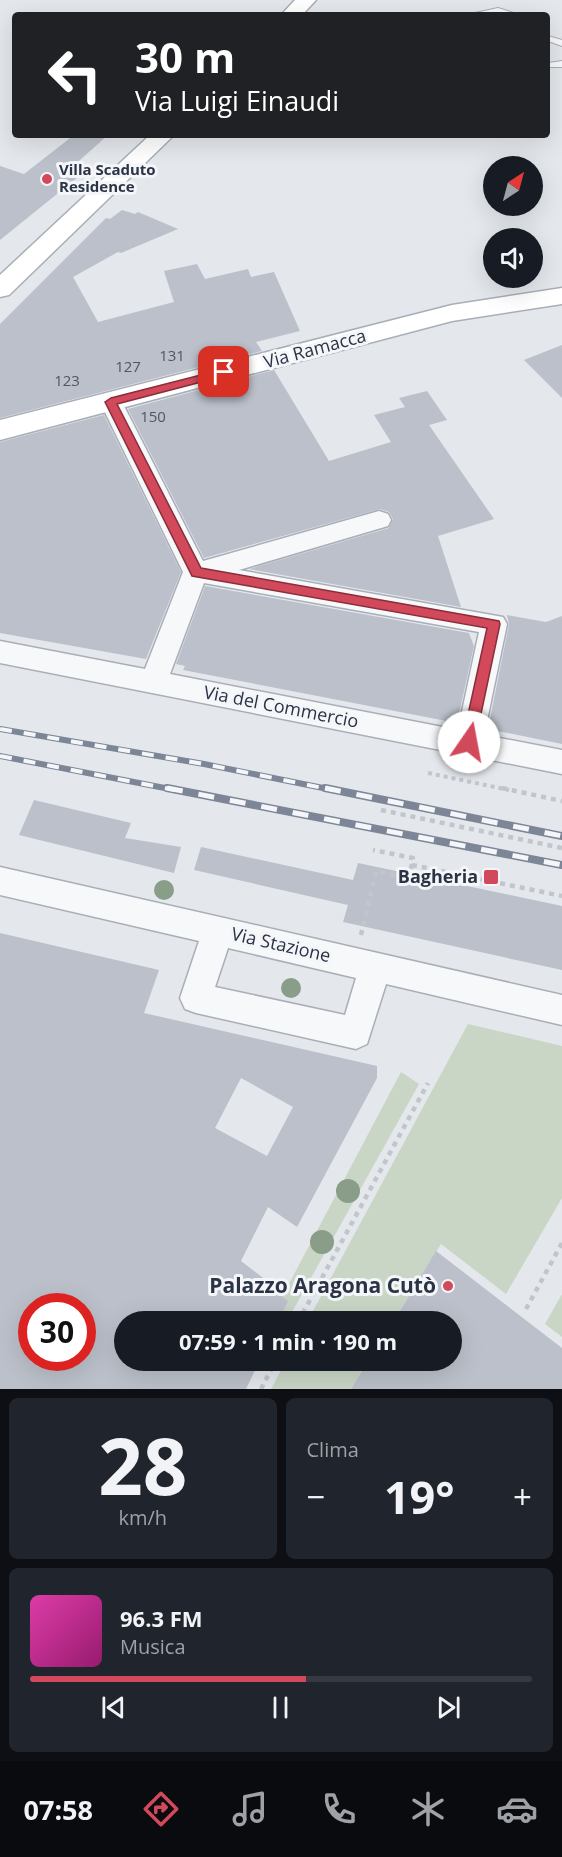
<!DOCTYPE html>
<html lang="it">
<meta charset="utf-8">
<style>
body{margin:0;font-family:"Open Sans",sans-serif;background:#20242c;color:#f1f3f6;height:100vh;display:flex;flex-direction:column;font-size:22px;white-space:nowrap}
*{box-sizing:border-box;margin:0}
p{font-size:20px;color:#9ea1a6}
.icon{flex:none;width:33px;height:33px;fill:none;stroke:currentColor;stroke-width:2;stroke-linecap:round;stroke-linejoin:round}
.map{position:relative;height:1389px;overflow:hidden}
.drawer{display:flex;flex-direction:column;gap:9px;padding:9px;background:#0d0f14;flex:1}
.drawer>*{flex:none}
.hud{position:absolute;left:12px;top:12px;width:538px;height:126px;border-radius:6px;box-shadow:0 6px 24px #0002;background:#202124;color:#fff;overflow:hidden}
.needle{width:39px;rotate:36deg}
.controls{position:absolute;left:483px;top:156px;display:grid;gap:12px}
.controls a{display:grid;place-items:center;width:60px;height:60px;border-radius:50%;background:#171b24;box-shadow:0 6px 24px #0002;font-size:30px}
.speed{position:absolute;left:18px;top:1293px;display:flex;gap:12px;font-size:30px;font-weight:700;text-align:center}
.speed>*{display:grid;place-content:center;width:78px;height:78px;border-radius:50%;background:#171b24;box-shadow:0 6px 24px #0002;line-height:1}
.speed .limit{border:9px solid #d22;background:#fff;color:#111}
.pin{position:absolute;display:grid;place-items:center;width:51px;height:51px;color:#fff;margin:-26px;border-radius:12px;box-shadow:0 3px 9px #0006}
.me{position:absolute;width:66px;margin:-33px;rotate:12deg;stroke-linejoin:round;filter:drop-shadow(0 0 4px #0008)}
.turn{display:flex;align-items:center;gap:21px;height:126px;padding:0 24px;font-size:27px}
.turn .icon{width:78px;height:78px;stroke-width:2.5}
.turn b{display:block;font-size:42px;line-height:51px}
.big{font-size:45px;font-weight:700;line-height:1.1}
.drawer .tile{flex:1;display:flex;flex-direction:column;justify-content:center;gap:9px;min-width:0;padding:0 21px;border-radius:9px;background:#20242c}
.drawer .dial{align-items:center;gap:0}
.dial b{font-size:78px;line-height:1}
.song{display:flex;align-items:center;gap:18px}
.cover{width:72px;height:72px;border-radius:9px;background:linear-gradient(135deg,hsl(320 70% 55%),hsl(320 70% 35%))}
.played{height:6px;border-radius:3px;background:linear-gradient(90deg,#d1495b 55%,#363941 55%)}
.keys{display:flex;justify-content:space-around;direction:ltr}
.heat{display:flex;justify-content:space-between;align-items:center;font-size:33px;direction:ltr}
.drawer .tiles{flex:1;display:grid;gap:9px;grid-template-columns:1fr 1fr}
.tile:last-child{grid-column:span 2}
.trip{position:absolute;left:114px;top:1311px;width:348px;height:60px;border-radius:30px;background:#171b24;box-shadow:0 6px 24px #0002;font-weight:700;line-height:60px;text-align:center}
.tabs{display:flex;height:96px;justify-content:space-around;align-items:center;background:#090b0e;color:#9ea1a6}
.tabs .icon{width:42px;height:42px}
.tabs .current{color:#d1495b}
.tabs b{font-size:27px;color:#f1f3f6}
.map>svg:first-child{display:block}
.green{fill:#c9d6c5}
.building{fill:#bbc0ca;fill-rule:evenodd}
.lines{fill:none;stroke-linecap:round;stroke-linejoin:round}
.lane-casing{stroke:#a9aeb7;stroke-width:2}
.street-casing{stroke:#a9aeb7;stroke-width:3}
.secondary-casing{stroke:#a9aeb7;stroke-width:3}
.path-far1{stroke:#c2c5cb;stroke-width:4;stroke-dasharray:4 4;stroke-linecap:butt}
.path{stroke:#c2c5cb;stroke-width:4.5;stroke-dasharray:5 5;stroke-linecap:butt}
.lane{fill:#f7f8fa;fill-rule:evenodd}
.street{fill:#f7f8fa;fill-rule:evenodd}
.secondary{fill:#fff;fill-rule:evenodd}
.rail-far1-casing{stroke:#7d8696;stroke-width:6}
.rail-casing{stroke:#7d8696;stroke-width:8}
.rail-far1{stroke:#f4f6f9;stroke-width:4;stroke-dasharray:12;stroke-linecap:butt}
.rail{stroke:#f4f6f9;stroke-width:5;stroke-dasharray:16;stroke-linecap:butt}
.tree{fill:#899d89}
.route{fill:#d1495b;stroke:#882f3b;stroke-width:1.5}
.poi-dot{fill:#d1495b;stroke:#f4f6f9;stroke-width:2}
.labels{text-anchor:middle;stroke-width:6;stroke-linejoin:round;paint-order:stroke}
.far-poi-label{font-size:15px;font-weight:bold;fill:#2b3445;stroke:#f4f6f9;text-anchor:start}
.number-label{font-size:15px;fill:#4f5766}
.street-label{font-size:18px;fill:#2b3445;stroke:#f4f6f9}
.poi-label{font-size:18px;font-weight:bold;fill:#2b3445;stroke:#f4f6f9;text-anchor:end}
.near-poi-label{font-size:21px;font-weight:bold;fill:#2b3445;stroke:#f4f6f9;text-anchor:end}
</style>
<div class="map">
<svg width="562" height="1389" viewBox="0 0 562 1389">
<rect width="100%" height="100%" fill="#e4e7ec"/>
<g class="green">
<polygon points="468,1024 562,1046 562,1198 506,1294 441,1244 393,1321 307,1322"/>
<polygon points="401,1072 419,1084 287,1321 278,1322 282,1297"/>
<polygon points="562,1294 562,1337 545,1324"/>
<polygon points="286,1361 286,1360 369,1361 351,1389 271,1389"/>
</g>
<g class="building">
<polygon points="74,135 108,135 71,168 83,173 0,240 0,166 24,174"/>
<polygon points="122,210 135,214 138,212 178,229 121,253 118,252 73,277 98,322 174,302 164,271 197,264 205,279 248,269 251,277 274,272 300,331 256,342 262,351 0,418 0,324 106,218 110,219"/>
<polygon points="562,345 562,398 524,360"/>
<polygon points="274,370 329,461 391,442 374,415 405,407 399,398 427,391 447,420 429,425 494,519 438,536 461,607 249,569 389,528 393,519 389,512 380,509 204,558 128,409"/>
<polygon points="104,415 181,572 146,659 0,633 0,442"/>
<polygon points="205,586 469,633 474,646 457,723 183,670 185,666 176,664"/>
<polygon points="507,615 546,622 562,616 562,744 488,729 509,624"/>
<polygon points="34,800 131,823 125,838 181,847 174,873 19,835"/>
<polygon points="201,847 353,880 358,863 562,906 562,970 343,922 348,905 194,870"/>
<path d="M0,933L159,970L144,1013L377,1066V1078L297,1227L268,1207L241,1261L267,1281L265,1283L288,1301L278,1322H124V1360H260L246,1389H0ZM241,1078L293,1107L267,1156L215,1128ZM32,1306H82V1358H32Z"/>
<polygon points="436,1251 562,1348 562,1389 351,1389 369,1360 452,1360 452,1322 393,1322"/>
</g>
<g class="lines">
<g class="lane-casing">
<g id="lane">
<polygon points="498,8 520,15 498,12 466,15"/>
<polygon points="548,36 562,40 562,46 548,41"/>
<polygon points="562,61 562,67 548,67 548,63"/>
</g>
</g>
<g class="street-casing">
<g id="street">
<path d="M111,394L119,397L122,402L203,561L379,511L388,514L391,520L388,526L239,570L503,617L507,624L484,735L562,750V774L0,663V641L145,669L183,572L100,402L103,397ZM204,583L479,632L458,730L170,674Z"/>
<path d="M0,867L562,995V1025L386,984L367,1044L356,1049L196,1013L185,1009L180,998L199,941L0,895ZM228,948L356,978L345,1015L215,987Z"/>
</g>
</g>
<g class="secondary-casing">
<g id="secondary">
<polygon points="295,0 316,0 302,15 281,15"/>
<polygon points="150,135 174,135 9,295 0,297 0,275"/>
<polygon points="562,288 562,304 452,321 0,440 0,420 452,305"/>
</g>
</g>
<polyline class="path-far1" points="428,773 509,790"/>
<g class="path">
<polyline points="502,788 562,801"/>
<polyline points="381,810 562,848"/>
<polyline points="412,865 562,896"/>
<polyline points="361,935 376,871 409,879 413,858 373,850"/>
<polyline points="526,1309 562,1243"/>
<polyline points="298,1322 428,1083"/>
<polyline points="261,1389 276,1360"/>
</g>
<use href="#lane" class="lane"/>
<use href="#street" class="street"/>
<use href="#secondary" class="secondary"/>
<g class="rail-far1-casing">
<g id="rail-far1">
<polyline points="0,729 204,764 333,790"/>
<polyline points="0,756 175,790"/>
</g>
</g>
<g class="rail-casing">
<g id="rail">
<polyline points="167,788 562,865"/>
<polyline points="325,788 562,836"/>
</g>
</g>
<use href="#rail-far1" class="rail-far1"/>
<use href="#rail" class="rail"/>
</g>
<g class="tree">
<circle cx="164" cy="890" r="10"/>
<circle cx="291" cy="988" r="10"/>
<circle cx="348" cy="1191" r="12"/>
<circle cx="322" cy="1242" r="12"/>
</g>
<polygon class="route" points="224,369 230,372 228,375 117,404 201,568 499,621 500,624 474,747 464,747 462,742 487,628 192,576 105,402 111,398"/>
<g class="poi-dot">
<circle cx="47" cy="179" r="6"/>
<rect x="483" y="869" width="16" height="16" rx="3"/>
<circle cx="448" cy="1286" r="6"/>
</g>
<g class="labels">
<g class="far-poi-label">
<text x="59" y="175">Villa Scaduto<tspan x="59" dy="17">Residence</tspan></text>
</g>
<g class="number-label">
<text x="172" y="361">131</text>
<text x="128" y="372">127</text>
<text x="67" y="386">123</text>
<text x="153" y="422">150</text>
</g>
<g class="street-label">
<text transform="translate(315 349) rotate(-15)" y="6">Via Ramacca</text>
<text transform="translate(281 707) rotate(11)" y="6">Via del Commercio</text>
<text transform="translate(281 945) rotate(13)" y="6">Via Stazione</text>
</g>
<g class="poi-label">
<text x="478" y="883">Bagheria</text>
</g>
<g class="near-poi-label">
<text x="436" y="1293">Palazzo Aragona Cutò</text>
</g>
</g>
</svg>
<div class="controls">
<a><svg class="needle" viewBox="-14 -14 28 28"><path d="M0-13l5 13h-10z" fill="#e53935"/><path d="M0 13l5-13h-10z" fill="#9ea1a6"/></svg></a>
<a><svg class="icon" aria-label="sound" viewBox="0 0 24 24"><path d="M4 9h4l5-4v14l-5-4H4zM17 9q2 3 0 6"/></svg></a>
</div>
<div class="speed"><div class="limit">30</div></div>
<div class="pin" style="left:224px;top:372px;background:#d93025"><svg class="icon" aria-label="arrive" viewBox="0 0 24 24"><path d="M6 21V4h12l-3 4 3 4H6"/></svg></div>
<svg class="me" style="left:469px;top:742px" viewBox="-20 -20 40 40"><circle r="19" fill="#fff"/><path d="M0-13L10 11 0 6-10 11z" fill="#d1495b"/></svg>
<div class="trip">07:59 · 1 min · 190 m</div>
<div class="hud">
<div class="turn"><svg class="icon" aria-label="left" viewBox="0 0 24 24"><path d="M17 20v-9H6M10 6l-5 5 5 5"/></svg><div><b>30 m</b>Via Luigi Einaudi</div></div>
</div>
</div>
<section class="drawer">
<div class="tiles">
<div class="tile dial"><b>28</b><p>km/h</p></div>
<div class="tile"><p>Clima</p>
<div class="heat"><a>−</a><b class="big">19°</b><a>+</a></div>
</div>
<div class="tile">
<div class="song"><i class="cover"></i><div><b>96.3 FM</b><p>Musica</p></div></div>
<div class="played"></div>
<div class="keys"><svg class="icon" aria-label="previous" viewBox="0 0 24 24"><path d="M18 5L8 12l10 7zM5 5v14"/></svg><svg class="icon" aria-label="pause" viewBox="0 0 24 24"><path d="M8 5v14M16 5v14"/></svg><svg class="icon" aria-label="next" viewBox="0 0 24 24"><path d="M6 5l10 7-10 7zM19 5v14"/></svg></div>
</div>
</div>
</section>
<nav class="tabs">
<b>07:58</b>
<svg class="icon current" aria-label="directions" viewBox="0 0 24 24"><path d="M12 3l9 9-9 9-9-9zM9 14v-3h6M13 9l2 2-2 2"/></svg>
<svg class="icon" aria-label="music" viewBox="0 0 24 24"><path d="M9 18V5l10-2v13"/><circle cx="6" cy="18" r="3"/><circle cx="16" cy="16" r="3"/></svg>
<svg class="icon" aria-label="phone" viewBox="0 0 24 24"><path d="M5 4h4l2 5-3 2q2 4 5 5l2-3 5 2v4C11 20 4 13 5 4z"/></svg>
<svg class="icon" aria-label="climate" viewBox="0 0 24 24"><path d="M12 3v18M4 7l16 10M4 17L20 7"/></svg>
<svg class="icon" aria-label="car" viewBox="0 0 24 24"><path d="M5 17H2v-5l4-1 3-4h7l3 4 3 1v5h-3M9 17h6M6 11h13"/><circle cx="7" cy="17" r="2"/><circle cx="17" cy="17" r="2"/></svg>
</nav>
